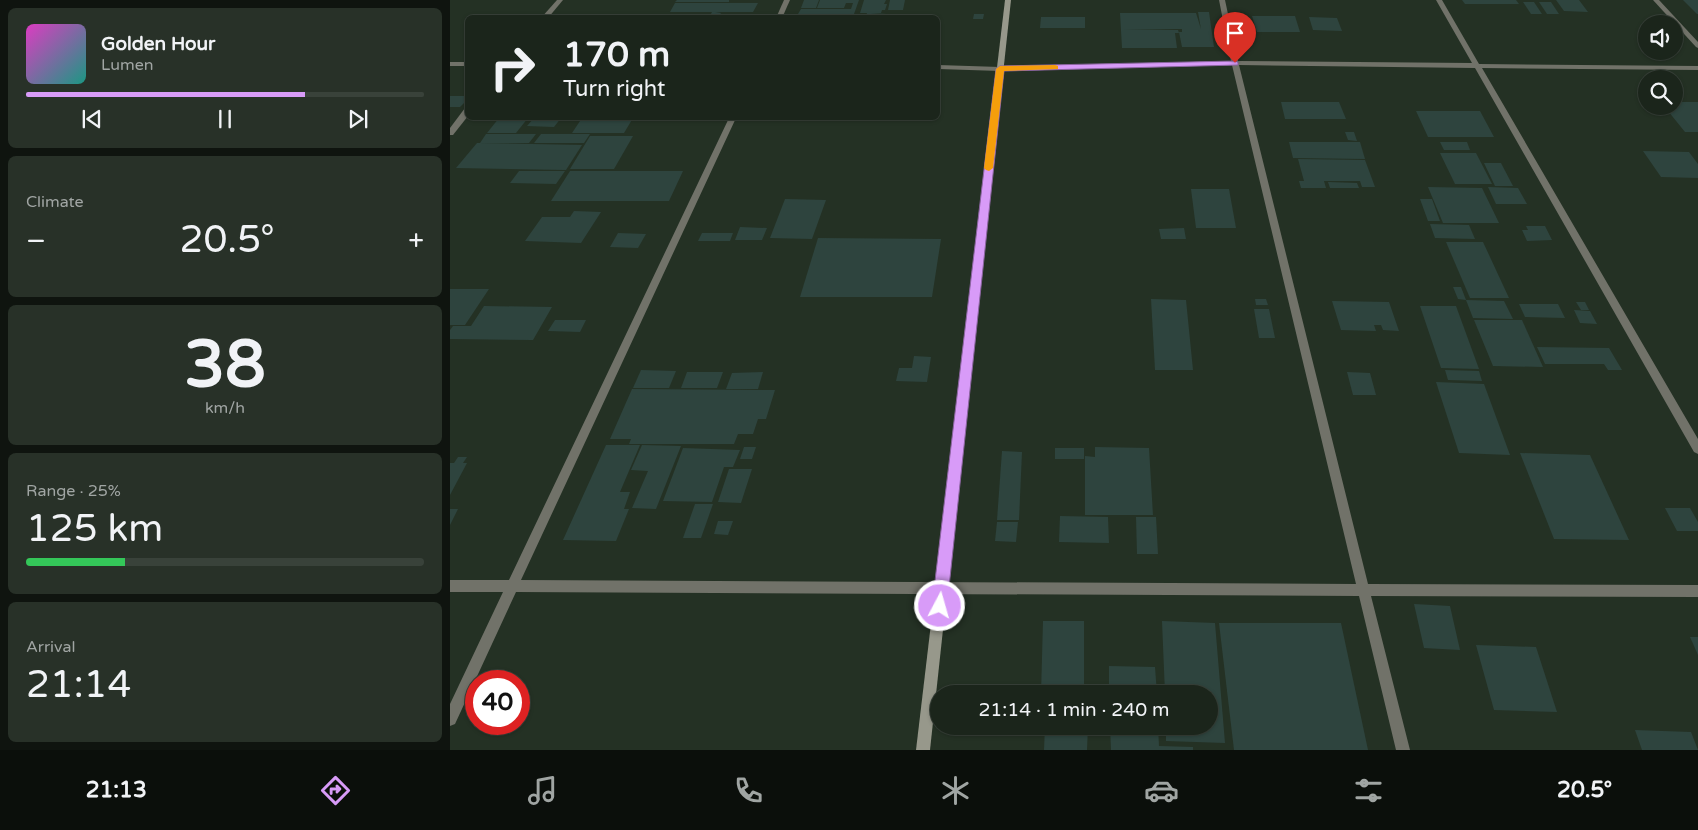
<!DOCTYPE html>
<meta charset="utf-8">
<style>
body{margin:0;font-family:"Varela Round",sans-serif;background:#283128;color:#f1f3f6;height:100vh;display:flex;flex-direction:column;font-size:19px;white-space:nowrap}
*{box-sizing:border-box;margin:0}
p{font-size:16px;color:#a0a5a3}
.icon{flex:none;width:28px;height:28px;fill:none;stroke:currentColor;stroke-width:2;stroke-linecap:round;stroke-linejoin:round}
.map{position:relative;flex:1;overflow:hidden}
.details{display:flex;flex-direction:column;gap:8px;padding:8px;background:#0f140f;width:450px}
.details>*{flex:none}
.hud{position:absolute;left:15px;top:15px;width:475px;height:105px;border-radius:8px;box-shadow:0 1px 4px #0004,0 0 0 1px #39423a;background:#1b251b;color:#f1f3f6;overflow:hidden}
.buttons{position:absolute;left:1188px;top:15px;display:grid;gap:10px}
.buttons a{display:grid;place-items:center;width:45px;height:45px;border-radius:50%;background:#1b251b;box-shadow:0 1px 4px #0004,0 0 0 1px #39423a;font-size:25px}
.speed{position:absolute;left:15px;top:670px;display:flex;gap:10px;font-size:25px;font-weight:700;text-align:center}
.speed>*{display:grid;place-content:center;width:65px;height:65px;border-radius:50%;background:#1b251b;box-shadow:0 1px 4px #0004,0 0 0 1px #39423a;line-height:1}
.speed .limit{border:8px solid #d22;background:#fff;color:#111}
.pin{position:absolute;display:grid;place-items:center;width:42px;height:42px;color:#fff;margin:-51px -21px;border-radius:50% 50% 50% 0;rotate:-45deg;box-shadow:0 0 5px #0007}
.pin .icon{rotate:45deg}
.me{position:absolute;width:55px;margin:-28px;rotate:6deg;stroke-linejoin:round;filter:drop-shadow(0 0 4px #0008)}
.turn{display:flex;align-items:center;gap:18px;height:105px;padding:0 15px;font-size:22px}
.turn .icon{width:65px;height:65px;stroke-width:2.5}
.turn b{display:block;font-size:35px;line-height:42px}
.big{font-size:38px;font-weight:600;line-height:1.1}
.details .widget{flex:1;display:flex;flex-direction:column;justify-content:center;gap:8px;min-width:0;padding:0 18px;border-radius:8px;background:#283128}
.details .dial{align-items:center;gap:0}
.dial b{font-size:65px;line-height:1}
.song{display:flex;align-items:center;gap:15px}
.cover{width:60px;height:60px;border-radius:8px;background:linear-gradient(135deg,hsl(310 70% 55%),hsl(170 70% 35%))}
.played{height:5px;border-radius:2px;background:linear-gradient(90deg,#d89bf8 70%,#39423a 70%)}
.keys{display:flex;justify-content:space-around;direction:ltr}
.heat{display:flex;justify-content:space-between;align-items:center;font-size:28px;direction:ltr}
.charge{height:8px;border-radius:4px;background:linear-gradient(90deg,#34c759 25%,#39423a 0)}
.trip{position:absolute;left:480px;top:685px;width:288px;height:50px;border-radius:25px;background:#1b251b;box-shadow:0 1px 4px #0004,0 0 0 1px #39423a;font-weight:600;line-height:50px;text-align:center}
.menu{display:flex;height:80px;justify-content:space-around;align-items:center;background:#0b0f0b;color:#a0a5a3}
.menu .icon{width:35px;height:35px}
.menu .on{color:#d89bf8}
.menu b{font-size:22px;color:#f1f3f6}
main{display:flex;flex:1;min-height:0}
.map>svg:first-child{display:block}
.building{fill:#2e443e}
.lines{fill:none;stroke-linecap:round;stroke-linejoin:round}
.street{fill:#717269;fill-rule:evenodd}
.secondary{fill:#97988b;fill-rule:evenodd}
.route{fill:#d89bf8;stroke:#8c65a1}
.slow{fill:#f59e0b}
</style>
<main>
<section class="details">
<div class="widget">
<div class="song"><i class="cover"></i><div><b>Golden Hour</b><p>Lumen</p></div></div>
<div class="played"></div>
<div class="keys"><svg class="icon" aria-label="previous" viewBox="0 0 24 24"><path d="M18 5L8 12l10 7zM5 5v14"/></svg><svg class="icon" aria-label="pause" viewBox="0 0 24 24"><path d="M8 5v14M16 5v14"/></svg><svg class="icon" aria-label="next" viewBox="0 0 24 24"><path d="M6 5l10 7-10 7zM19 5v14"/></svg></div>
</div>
<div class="widget"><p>Climate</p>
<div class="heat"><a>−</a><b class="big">20.5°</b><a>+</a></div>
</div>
<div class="widget dial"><b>38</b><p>km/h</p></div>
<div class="widget"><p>Range · 25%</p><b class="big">125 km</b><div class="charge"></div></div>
<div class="widget"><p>Arrival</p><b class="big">21:14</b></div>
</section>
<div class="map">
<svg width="1248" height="750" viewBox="0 0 1248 750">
<rect width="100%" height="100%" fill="#243124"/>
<g class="building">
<polygon points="227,0 279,0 279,2 225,2"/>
<polygon points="354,0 369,0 366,8 351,8"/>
<polygon points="370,0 409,0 404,14 348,14 351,9 401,9 403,3 396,3 394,8 367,8"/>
<polygon points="414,0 436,0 434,4 437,4 435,10 432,10 431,13 421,13 437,14 436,18 415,18 417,13 410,13"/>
<polygon points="440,0 455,0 453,10 438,10"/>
<polygon points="1012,0 1066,0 1069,4 1015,4"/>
<polygon points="1106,0 1129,0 1138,12 1114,11"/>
<polygon points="1233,0 1248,0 1248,14 1247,14"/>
<polygon points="1073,2 1084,2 1092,14 1081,14"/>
<polygon points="1089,2 1101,2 1109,14 1097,14"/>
<polygon points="225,3 308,3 303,12 265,12 271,13 268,18 259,18 262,12 220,12"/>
<polygon points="748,12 759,12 764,47 732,47 729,32 732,32 732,29 674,29 728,30 729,33 725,33 727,48 672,48 670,13 746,13 751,29"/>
<polygon points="218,14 243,14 241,18 216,18"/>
<polygon points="524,14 534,14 533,19 523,19"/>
<polygon points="802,16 845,16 850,32 807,32"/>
<polygon points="591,17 635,17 635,28 590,28"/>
<polygon points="859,17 887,18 892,31 863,30"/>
<polygon points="0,96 18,96 18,99 10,107 0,107"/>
<polygon points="831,102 889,102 896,119 835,119"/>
<polygon points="1224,102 1248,102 1248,132 1235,132 1214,106 1224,106"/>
<polygon points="966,111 1030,111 1044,137 978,137"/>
<polygon points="49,118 78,118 66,133 37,133"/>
<polygon points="84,118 111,118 104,127 77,126"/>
<polygon points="132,118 183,118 174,133 122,133"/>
<polygon points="895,132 904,132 907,141 898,140"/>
<polygon points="36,134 86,134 79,143 30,143"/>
<polygon points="91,134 140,134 134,143 84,143"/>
<polygon points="140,136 183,136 164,169 120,169"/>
<polygon points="839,142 910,142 915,159 843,158"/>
<polygon points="990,142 1017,142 1020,150 994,150"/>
<polygon points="27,143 29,143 132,145 116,170 6,168"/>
<polygon points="1193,151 1239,152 1248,164 1248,178 1211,177"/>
<polygon points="990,153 1026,153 1042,184 1005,184"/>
<polygon points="848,159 915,160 925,187 912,187 910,181 874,181 876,188 851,188 849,181 854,181"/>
<polygon points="1034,163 1051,163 1063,186 1045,186"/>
<polygon points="69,171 115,171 106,184 60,183"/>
<polygon points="120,171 233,171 219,201 101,201"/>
<polygon points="878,182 907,183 909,188 880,188"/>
<polygon points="978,187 1032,188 1049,223 993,223"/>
<polygon points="1038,187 1068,188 1077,204 1046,204"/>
<polygon points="741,189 779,189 786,228 746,228"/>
<polygon points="335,199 376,200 362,239 320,238"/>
<polygon points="970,199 982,199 990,221 978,221"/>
<polygon points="124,211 151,212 131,243 75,241 92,217 120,217"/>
<polygon points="980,224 1019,225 1025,239 985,238"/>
<polygon points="1076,226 1095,226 1102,240 1077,241 1072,230 1078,230"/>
<polygon points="290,227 317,228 312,240 285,240"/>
<polygon points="734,228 736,239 711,239 709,229"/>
<polygon points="168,233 196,234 188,248 160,247"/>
<polygon points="252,233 283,233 280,241 248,241"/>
<polygon points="368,238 491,239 482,297 350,297"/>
<polygon points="996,242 1033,242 1059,298 1020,298"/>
<polygon points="1003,287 1011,287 1016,300 1008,299"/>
<polygon points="0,289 39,289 15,325 0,325"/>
<polygon points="701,299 736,300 743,370 705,370"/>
<polygon points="805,299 816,299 818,305 806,305"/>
<polygon points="1016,300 1054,301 1063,319 1023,318"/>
<polygon points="882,301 939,302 949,331 933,330 931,325 924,325 926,331 891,330"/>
<polygon points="1126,302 1135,302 1139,310 1131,310"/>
<polygon points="1069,304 1108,304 1115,318 1075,317"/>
<polygon points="34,306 102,307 83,340 0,339 0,330 3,326 21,326"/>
<polygon points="970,306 1006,306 1029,369 991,368"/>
<polygon points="804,309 819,309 825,338 809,338"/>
<polygon points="1124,310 1140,311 1147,324 1130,323"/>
<polygon points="105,320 136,320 130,332 98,331"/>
<polygon points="1024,320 1072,320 1093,367 1043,366"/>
<polygon points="1087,347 1159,348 1172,370 1158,370 1154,364 1095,364"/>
<polygon points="464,356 481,357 477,382 446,381 449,368 462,368"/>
<polygon points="191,370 226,371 219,388 183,388"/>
<polygon points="995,370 1029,371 1032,381 998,380"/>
<polygon points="237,372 273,372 267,388 231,388"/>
<polygon points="313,372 308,389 276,389 282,373"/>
<polygon points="897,372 920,373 926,395 903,395"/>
<polygon points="986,382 1034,384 1060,455 1009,453"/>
<polygon points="182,389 325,390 316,419 308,419 303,434 288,434 284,444 179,444 181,439 160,439"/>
<polygon points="156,445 190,445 170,492 180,492 174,509 179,509 166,541 113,540"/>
<polygon points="192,445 231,446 206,509 182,508 198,471 181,470"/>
<polygon points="294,447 306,447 302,459 290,459"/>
<polygon points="645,447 699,448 703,515 635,515 635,456 645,457"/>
<polygon points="233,448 290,450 283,467 274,467 262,502 213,501"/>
<rect x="605" y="448" width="29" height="11"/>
<polygon points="552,451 572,452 569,520 547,520"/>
<polygon points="1070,453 1140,455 1179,540 1104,539"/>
<polygon points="8,457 17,457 13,463 17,463 0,495 0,463 4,463"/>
<polygon points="279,469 302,469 291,503 268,502"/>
<polygon points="245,504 263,504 251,538 233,538"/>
<polygon points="1215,508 1240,508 1248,522 1248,531 1227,531"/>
<polygon points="0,509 8,509 0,525"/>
<polygon points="610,516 658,517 659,543 609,542"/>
<polygon points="686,517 706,517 708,554 687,554"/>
<polygon points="268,521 283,521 278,535 264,534"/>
<polygon points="547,522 568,522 566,542 545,541"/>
<polygon points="964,604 1000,606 1010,650 974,648"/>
<polygon points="593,621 634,621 634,694 591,694"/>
<polygon points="712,621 765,623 775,743 716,741 716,726 759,726 759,694 715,694"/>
<polygon points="769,623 891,623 918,750 784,750"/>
<polygon points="1240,637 1248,637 1248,655"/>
<polygon points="1026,645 1086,647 1107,712 1044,710"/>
<polygon points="659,666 705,667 707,694 659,694"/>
<polygon points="595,726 638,726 637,750 594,750"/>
<polygon points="660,726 708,726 709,746 743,747 743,750 661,750"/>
<polygon points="1185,730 1241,732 1248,750 1192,750"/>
</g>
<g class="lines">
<g class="street">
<polygon points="107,0 113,0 98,18 91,18"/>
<polygon points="334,0 340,0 332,18 326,18"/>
<polygon points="769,0 775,0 788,61 1022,63 986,0 992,0 1029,64 1248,66 1248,70 1032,68 1248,439 1248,454 1244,452 1025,68 789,65 918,584 1248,585 1248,597 921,596 960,750 946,750 909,596 66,592 5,724 0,726 0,704 53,592 0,592 0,580 59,580 279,118 286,118 71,580 906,584 782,65 550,71 488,69 488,65 550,67 781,61"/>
<polygon points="1203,0 1209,0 1248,42 1248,48 1246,47"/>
<rect x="0" y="62" width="18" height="4"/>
<polygon points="15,108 18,108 18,116 3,135 0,135 0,128"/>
</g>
<polygon class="secondary" points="555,0 561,0 480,750 466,750"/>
</g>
<polygon class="route" points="785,61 788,62 788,65 554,71 497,606 494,611 490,613 485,611 482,606 546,69 550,66"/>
<polygon class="slow" points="605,65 608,66 608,69 554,71 543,168 539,171 536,170 534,168 546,69 550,66"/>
</svg>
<div class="buttons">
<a><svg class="icon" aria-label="sound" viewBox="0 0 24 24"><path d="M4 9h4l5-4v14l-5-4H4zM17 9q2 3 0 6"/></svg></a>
<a><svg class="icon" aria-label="search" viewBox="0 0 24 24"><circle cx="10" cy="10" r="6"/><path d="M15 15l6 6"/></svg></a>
</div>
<div class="speed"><div class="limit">40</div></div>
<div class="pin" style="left:785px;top:63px;background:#d93025"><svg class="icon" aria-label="arrive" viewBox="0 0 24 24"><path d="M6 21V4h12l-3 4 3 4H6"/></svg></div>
<svg class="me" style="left:490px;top:606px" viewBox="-20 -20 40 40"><circle r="17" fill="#d89bf8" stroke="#fff" stroke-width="3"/><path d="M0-11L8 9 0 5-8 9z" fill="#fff"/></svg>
<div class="trip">21:14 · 1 min · 240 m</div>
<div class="hud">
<div class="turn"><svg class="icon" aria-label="right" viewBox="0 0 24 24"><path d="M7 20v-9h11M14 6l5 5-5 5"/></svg><div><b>170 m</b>Turn right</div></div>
</div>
</div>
</main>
<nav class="menu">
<b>21:13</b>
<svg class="icon on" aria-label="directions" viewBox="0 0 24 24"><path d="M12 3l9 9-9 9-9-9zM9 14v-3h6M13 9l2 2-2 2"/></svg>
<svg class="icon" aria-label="music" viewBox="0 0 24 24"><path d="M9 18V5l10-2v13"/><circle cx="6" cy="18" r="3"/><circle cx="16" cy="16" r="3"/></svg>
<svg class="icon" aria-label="phone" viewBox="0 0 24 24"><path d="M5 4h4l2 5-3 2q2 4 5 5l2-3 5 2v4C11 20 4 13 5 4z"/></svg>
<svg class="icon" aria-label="climate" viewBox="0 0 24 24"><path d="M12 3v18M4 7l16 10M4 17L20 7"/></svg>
<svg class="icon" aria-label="car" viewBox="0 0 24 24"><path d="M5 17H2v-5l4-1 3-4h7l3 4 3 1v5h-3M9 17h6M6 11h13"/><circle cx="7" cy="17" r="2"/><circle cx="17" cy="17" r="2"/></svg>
<svg class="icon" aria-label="filters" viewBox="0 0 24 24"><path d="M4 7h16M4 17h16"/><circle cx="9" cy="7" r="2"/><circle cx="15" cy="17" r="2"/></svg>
<b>20.5°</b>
</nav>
